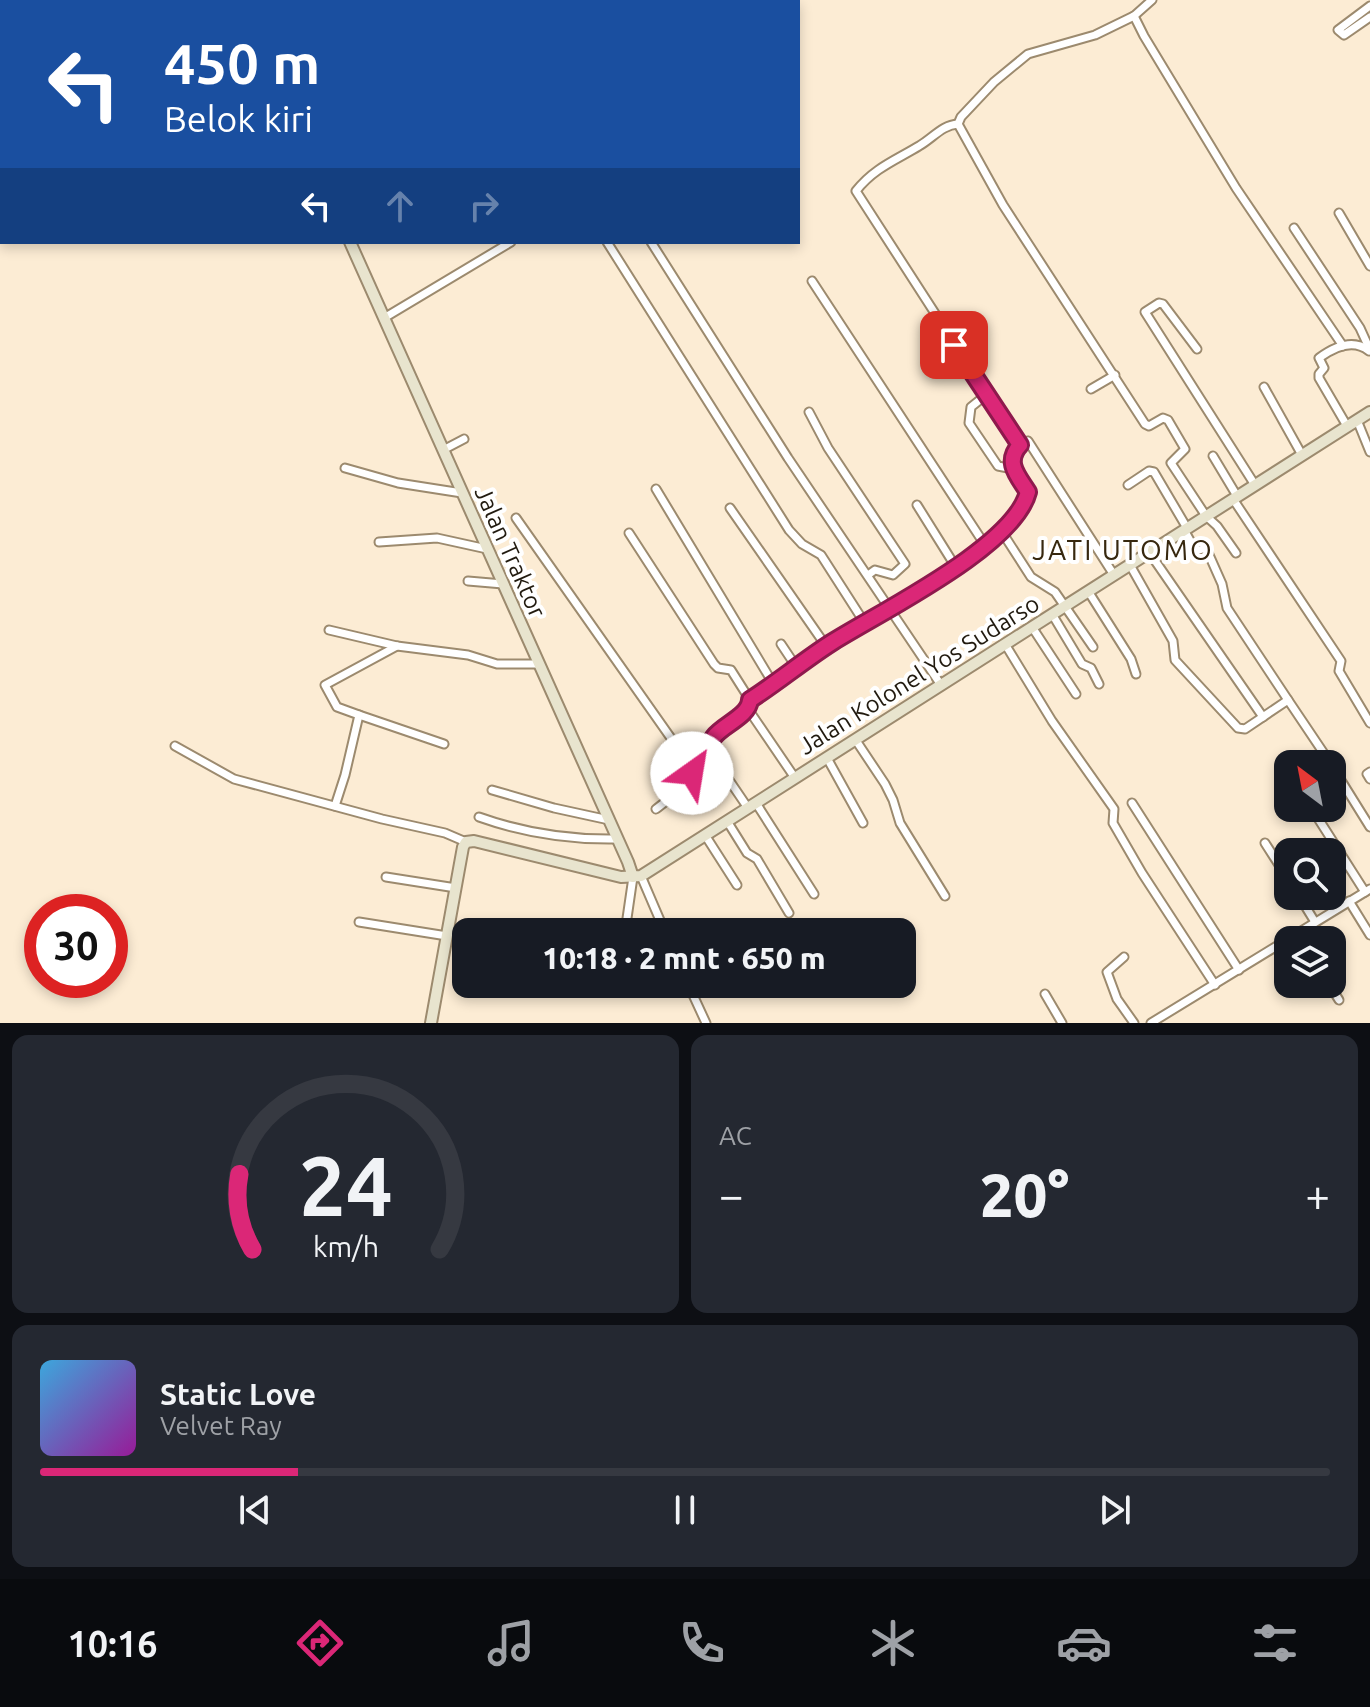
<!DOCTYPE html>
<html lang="id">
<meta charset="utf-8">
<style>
body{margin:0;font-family:Ubuntu,sans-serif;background:#242831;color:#f1f3f6;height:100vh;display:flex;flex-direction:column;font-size:30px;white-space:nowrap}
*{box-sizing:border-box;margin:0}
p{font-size:26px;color:#9ea1a6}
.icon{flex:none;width:44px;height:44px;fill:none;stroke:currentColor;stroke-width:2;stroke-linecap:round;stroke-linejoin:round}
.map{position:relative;height:1023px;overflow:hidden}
.details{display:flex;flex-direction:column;gap:12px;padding:12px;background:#0d0f14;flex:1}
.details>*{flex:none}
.top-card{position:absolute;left:0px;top:0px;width:800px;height:244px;box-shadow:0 4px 12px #0003;background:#1a4fa0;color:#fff;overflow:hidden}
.needle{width:52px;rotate:328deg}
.buttons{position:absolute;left:1274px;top:750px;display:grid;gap:16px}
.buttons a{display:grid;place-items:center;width:72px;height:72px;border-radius:16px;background:#171b24;box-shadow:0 4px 12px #0003;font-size:40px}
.speed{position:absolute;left:24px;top:894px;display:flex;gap:16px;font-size:40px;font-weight:700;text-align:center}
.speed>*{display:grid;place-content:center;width:104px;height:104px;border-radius:50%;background:#171b24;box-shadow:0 4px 12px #0003;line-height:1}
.speed .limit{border:12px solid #d22;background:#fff;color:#111}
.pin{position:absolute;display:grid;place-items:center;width:68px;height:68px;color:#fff;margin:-34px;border-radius:16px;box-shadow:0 4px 12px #0006}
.me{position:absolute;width:88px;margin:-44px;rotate:32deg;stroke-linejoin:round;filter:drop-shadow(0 0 6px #0008)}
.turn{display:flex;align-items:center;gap:28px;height:168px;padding:0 32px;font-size:36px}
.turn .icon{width:104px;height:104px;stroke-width:2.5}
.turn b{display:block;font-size:56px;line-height:68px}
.lanes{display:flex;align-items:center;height:76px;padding:0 32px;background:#0003;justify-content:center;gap:40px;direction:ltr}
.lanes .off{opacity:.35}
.big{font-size:60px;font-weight:800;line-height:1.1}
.details .widget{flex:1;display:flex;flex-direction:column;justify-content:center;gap:12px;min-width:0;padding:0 28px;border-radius:16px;background:#242831}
.details .dial{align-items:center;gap:0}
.dial svg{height:208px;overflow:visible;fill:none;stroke:#363941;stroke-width:7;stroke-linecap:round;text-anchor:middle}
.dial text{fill:#f1f3f6;stroke:none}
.song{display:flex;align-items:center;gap:24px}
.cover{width:96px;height:96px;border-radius:12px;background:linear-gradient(135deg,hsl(200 70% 55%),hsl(300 70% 35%))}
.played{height:8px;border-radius:4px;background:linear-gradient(90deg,#db2777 20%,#363941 20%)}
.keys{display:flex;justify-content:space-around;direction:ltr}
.heat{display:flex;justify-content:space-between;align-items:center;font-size:44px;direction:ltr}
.details .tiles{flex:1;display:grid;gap:12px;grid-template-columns:1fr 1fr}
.widget:last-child{grid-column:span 2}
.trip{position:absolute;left:452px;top:918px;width:464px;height:80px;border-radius:16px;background:#171b24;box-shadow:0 4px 12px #0003;font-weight:800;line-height:80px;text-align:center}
.menu{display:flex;height:128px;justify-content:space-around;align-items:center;background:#090b0e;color:#9ea1a6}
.menu .icon{width:56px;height:56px}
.menu .active{color:#db2777}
.menu b{font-size:36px;color:#f1f3f6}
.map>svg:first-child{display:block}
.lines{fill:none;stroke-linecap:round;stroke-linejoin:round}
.street-casing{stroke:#9c8a6e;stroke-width:11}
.secondary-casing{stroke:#9c8a6e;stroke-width:14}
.street{stroke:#fff;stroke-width:7}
.secondary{stroke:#e8e4ce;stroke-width:10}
.route-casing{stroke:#8e194d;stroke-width:20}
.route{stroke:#db2777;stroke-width:14}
.labels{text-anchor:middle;stroke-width:8;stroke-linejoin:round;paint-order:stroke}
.street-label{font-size:24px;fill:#211a0f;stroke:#fff}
.quarter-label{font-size:28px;letter-spacing:2px;fill:#37280f;stroke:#fff}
</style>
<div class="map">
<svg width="1370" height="1023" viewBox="0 0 1370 1023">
<rect width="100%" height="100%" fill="#fcecd4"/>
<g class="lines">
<g class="street-casing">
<g id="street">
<polyline points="1152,0 1134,16 1095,35 1028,54 994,82 961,117 958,124 1003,205 1145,424 1149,426 1163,418 1168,420 1185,449 1171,463 1206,516 1217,526 1236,553"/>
<polyline points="1370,6 1338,30 1344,35 1370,17"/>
<polyline points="1134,16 1144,36 1236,188 1343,346"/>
<path d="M958,124C942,125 933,138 919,146C896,160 874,168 856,191L1020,445"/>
<polyline points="1339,213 1370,266"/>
<polyline points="1294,228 1360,328 1370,350"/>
<polyline points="607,242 789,530 802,544 821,555 864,622"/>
<polyline points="651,242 788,458 941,685"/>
<polyline points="812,281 985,545"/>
<polyline points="384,318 511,242"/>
<polyline points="1197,349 1163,304 1159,303 1145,312 1255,485"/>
<polyline points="1264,387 1302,455"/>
<polyline points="1091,389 1115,375"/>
<polyline points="986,395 971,407 969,423 998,466 1013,469"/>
<polyline points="809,412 828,448 905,564 893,575 875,570 868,575"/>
<polyline points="1357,420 1370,452"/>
<path d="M1347,426L1319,378V374L1324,368L1319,358C1334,347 1353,338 1369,351"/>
<polyline points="443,450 464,439"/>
<polyline points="1213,456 1237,496"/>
<polyline points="345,468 398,483 462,493"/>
<polyline points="1128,485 1149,471 1154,472 1187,528"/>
<polyline points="656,489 774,685"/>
<polyline points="1233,499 1341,661 1339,671 1370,723"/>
<polyline points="917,505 957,569"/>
<polyline points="730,508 826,646"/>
<polyline points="516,518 692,768"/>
<polyline points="1184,530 1196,551 1206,548 1222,584 1227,608 1288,700"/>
<polyline points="1002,532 1023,507 1028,495 1012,463 1016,450 1028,441 1114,575"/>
<polyline points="629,533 714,664 718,668 731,670 750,700"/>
<polyline points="379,542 437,538 487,549"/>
<polyline points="1149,552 1263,717"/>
<polyline points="1130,565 1173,641 1175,660 1238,728 1245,729 1288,700 1331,764"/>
<polyline points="468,581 503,584"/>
<polyline points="1088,591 1131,659 1136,674"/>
<polyline points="1052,614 1082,664 1091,668 1099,684"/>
<polyline points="1032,627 1076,694"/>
<polyline points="329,630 397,646 468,655 497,664 539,664"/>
<polyline points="781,644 797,668"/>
<polyline points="1005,644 1052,721 1114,809 1113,823 1142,873 1215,985"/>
<polyline points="748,709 795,778"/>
<polyline points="359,715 444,744"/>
<polyline points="855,739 885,784 893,800 900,823 945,896"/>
<polyline points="175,746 234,779 382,819 445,833 466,842"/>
<polyline points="827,758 863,823"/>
<polyline points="1332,766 1370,827"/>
<polyline points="1370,772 1367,774 1370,779"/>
<polyline points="492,790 554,808 609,820"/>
<polyline points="756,803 814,894"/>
<polyline points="1132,803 1239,970"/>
<polyline points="335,806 345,775 359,715 337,707 325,685 397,646"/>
<path d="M748,808L712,755L709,749C715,726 749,721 750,700L864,622L957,569L1002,532L1031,577L1055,592L1093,647"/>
<path d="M656,809C669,799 690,785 692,768L712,755"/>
<polyline points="1314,812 1365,892"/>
<path d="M479,817C524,833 571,840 618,839"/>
<polyline points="727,821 747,853 757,859 789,913"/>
<polyline points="705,835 737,885"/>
<polyline points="1265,843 1288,879"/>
<polyline points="641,876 665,932"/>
<polyline points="386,877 456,888"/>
<polyline points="1299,896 1315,922"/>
<polyline points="1349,901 1370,935"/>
<polyline points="359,922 447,936"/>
<polyline points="625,932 633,877"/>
<polyline points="1124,957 1107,972 1117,999 1134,1023"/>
<polyline points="688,984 706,1023"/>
<polyline points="1329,984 1339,1000"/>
<polyline points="1045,994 1062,1023"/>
<polyline points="1151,1023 1370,889"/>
</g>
</g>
<g class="secondary-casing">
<g id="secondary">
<polyline points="243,0 244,2"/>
<polyline points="87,2 90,0"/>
<polyline points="349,2 352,0"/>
<polyline points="0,67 2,65"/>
<polyline points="350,242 628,862 633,877"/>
<polyline points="431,1023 463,847 466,842 474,841 621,877 641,876 1370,412"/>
</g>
</g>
<use href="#street" class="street"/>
<use href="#secondary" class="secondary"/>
</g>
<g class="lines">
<g class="route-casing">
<path id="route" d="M692,773V768L712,755C700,729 748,723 750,700C778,682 803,661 831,643C880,612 1014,547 1028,492C1018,476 1004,462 1020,445L954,345"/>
</g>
<use href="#route" class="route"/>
</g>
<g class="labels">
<g class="street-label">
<text transform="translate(510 552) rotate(66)" y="8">Jalan Traktor</text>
<text transform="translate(919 675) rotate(-32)" y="8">Jalan Kolonel Yos Sudarso</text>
</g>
<g class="quarter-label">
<text x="1123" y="560">JATI UTOMO</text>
</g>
</g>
</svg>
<div class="buttons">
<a><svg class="needle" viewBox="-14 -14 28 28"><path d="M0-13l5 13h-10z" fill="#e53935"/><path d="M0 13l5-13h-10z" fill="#9ea1a6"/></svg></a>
<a><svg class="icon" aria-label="search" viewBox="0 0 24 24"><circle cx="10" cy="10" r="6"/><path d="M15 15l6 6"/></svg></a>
<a><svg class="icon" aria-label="layers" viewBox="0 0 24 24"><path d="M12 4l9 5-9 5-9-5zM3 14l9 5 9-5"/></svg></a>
</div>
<div class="speed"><div class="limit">30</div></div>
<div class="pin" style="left:954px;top:345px;background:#d93025"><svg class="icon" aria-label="arrive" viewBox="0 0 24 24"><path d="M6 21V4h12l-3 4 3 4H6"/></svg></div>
<svg class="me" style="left:692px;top:773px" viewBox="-20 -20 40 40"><circle r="19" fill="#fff"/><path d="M0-13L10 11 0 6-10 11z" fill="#db2777"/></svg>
<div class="trip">10:18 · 2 mnt · 650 m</div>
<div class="top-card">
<div class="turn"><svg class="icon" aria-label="left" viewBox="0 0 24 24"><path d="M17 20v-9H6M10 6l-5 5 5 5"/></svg><div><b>450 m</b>Belok kiri</div></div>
<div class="lanes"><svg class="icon" aria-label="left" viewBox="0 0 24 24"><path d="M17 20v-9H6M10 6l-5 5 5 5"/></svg><svg class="icon off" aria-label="ahead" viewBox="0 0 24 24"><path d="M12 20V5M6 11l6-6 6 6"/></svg><svg class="icon off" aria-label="right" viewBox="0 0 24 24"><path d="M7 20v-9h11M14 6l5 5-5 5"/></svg></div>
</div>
</div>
<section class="details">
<div class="tiles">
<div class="widget dial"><svg viewBox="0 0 100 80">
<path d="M14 69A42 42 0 1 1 86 69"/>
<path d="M14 69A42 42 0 0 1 9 40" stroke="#db2777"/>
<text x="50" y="56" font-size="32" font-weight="700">24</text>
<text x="50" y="72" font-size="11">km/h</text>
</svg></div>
<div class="widget"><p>AC</p>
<div class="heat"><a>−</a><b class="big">20°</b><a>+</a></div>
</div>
<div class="widget">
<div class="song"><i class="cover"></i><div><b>Static Love</b><p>Velvet Ray</p></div></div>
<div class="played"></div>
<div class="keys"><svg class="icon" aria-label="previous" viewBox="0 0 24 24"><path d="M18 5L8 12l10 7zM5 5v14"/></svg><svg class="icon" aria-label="pause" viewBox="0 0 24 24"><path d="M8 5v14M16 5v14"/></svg><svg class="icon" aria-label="next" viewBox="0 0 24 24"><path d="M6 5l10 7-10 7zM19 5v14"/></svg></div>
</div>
</div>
</section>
<nav class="menu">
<b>10:16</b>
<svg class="icon active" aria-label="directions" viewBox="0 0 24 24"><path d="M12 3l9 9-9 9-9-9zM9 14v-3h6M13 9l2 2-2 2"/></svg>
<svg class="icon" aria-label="music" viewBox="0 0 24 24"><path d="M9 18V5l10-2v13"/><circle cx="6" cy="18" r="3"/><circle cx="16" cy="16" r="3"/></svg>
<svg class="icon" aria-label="phone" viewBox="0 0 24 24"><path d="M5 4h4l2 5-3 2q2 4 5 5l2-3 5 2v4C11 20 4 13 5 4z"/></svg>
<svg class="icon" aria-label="climate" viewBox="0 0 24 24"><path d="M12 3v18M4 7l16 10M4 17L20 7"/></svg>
<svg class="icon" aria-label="car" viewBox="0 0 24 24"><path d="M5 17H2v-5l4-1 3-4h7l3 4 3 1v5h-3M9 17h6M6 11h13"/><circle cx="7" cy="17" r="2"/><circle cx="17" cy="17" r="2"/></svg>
<svg class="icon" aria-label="filters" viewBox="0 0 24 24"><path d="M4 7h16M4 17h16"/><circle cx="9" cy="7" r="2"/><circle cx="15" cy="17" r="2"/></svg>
</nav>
